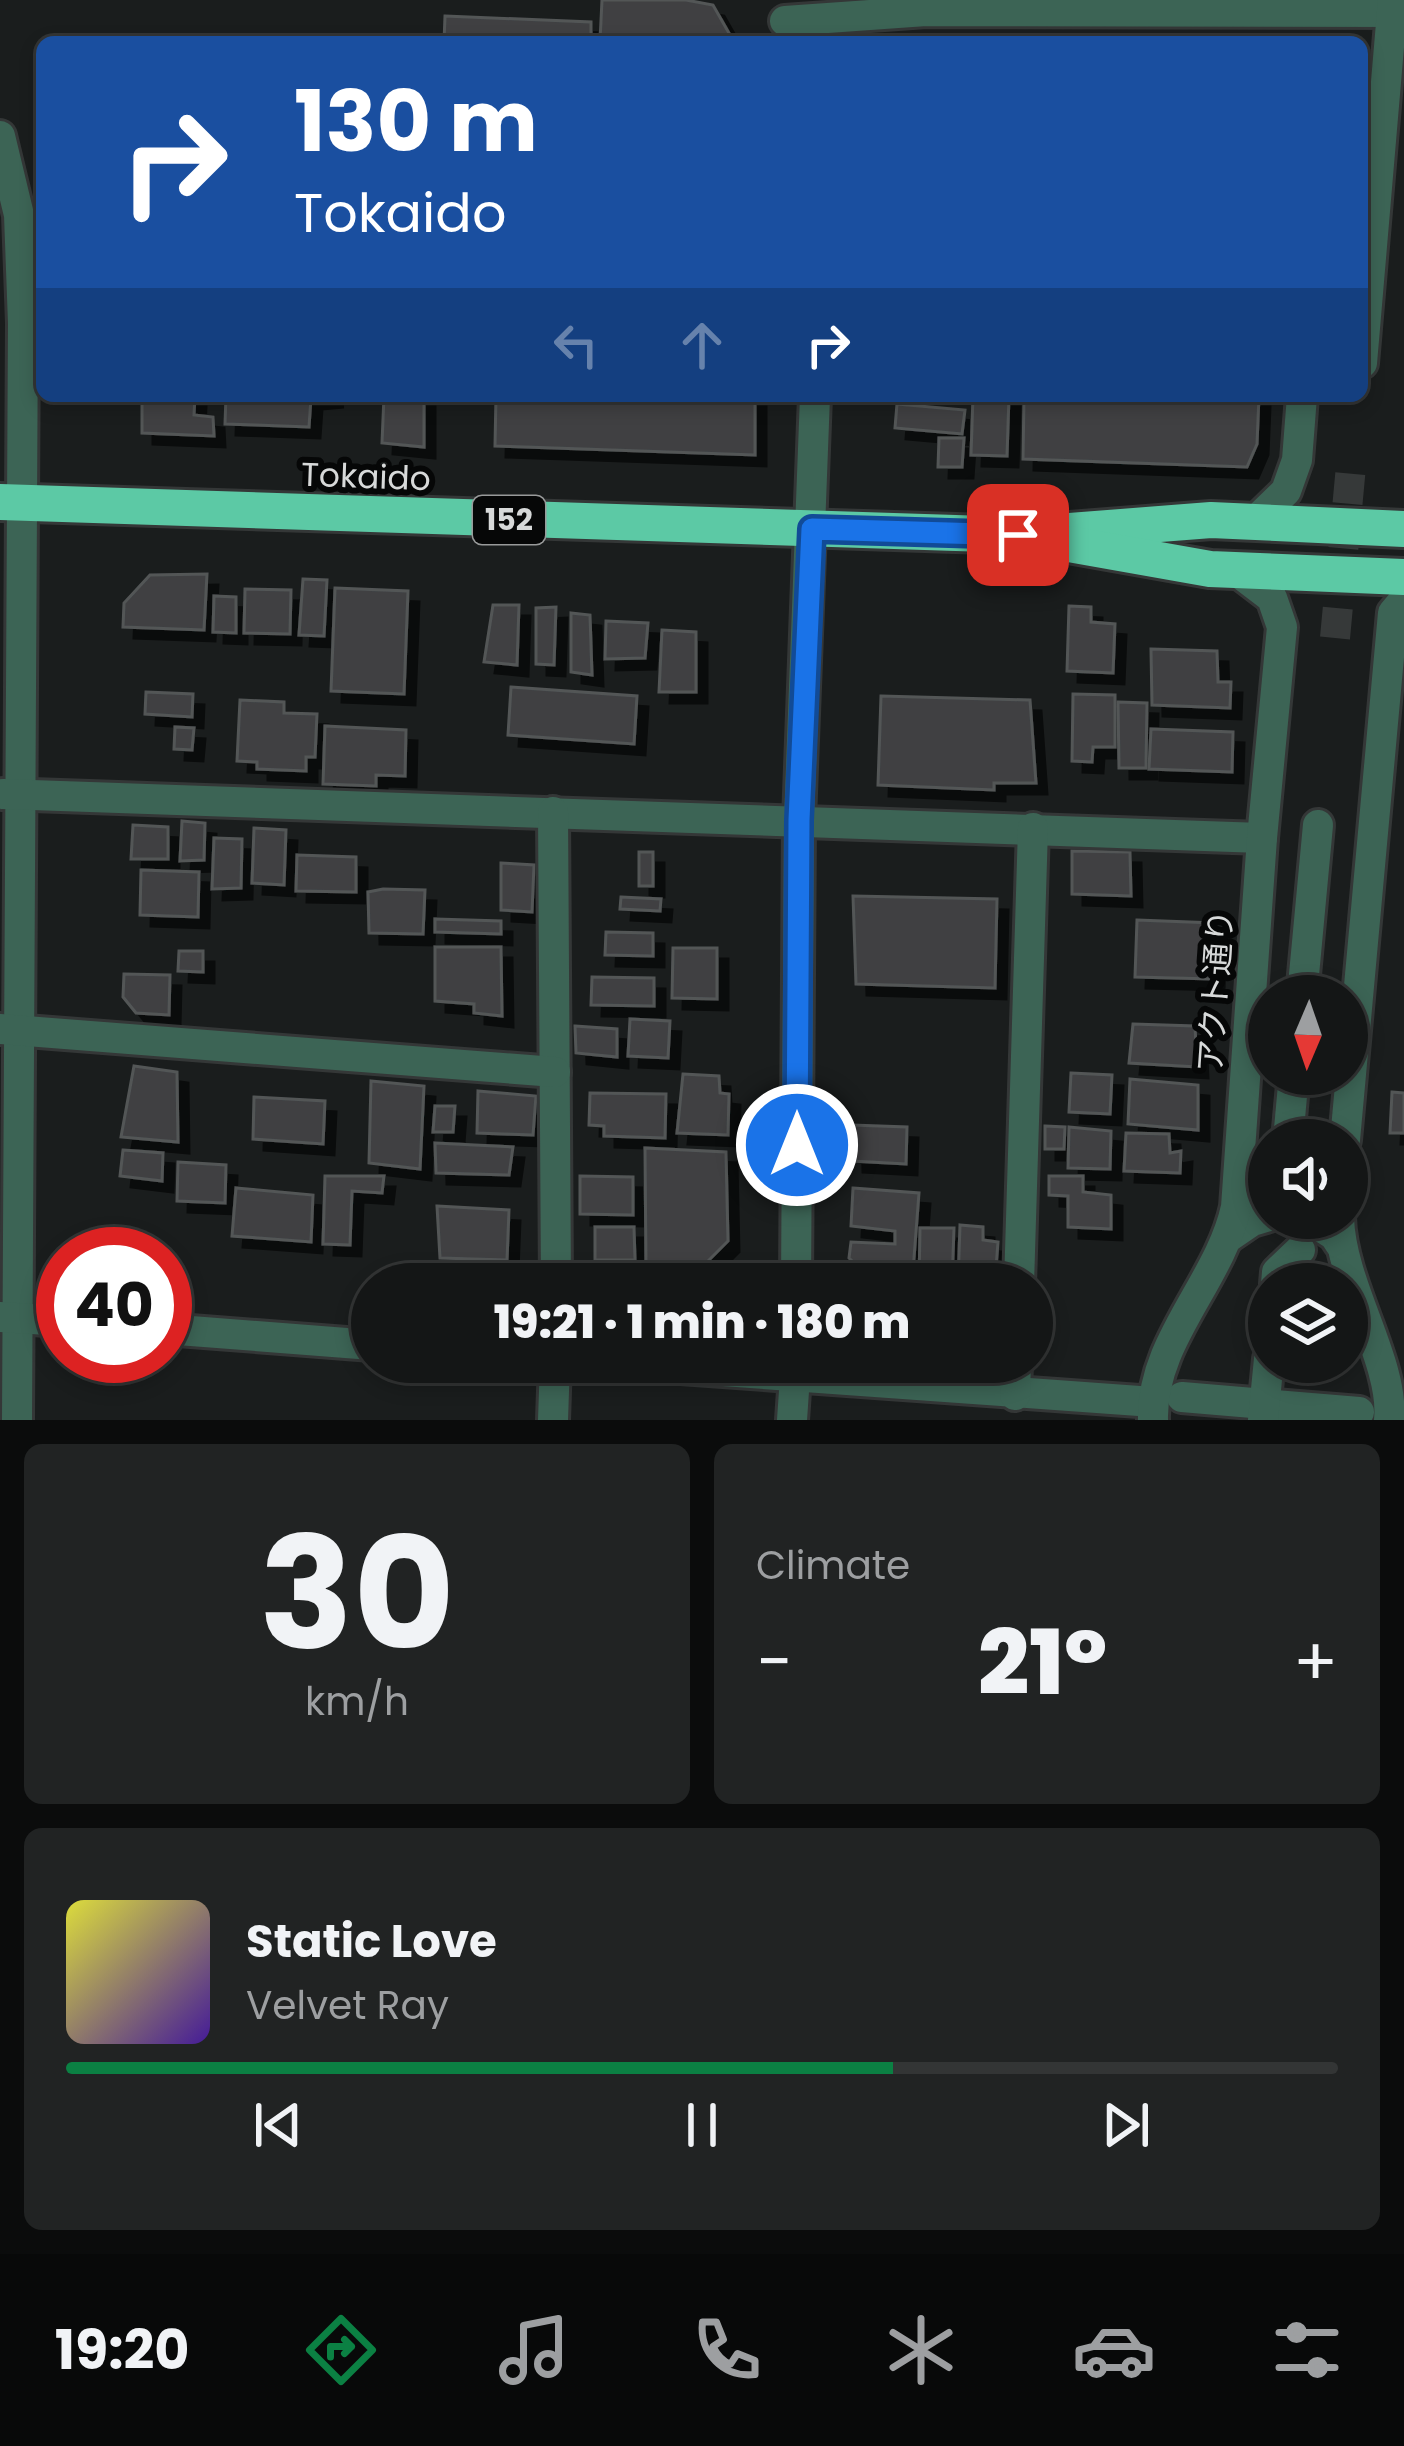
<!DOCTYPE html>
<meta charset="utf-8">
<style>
body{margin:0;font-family:Poppins,"Noto Sans JP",sans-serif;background:#212323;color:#f1f3f6;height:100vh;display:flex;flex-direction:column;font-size:45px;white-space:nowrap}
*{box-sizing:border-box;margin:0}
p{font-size:39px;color:#9d9fa1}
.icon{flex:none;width:66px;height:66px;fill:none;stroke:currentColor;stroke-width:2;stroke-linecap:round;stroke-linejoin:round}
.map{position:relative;height:1420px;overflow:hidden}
.details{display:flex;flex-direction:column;gap:24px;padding:24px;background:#0b0c0c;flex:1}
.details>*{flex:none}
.top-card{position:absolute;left:36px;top:36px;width:1332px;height:366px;border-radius:18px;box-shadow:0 6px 18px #0003,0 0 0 3px #333535;background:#1a4fa0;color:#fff;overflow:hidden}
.needle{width:78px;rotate:182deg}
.buttons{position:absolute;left:1248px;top:975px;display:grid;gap:24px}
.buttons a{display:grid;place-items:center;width:120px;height:120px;border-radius:50%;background:#141616;box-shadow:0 6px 18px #0003,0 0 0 3px #333535;font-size:60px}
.speed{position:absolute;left:36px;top:1227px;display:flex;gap:24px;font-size:60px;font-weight:700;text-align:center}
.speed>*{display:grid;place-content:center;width:156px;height:156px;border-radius:50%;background:#141616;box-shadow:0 6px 18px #0003,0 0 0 3px #333535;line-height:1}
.speed .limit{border:18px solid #d22;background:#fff;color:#111}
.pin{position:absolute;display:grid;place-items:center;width:102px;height:102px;color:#fff;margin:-51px;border-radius:24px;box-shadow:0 6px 18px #0006}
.me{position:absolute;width:132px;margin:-66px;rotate:0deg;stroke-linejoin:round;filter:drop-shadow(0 0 9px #0008)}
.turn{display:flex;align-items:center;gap:42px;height:252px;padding:0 60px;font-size:54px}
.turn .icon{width:156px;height:156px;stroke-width:2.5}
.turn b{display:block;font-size:84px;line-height:102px}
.lanes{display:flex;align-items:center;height:114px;padding:0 60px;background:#0003;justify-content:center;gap:60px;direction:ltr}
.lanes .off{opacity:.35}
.big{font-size:90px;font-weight:800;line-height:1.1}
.details .card{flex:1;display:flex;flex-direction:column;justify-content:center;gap:18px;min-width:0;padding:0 42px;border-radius:18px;background:#212323}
.details .dial{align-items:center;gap:0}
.dial b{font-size:156px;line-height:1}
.song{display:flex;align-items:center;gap:36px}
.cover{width:144px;height:144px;border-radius:18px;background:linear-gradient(135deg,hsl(60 70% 55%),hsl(260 70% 35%))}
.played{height:12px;border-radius:6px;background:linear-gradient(90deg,#0b8043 65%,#333535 65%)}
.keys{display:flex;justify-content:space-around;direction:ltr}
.heat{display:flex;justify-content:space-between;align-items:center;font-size:66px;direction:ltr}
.details .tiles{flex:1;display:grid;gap:24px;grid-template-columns:1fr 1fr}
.card:last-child{grid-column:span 2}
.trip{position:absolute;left:351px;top:1263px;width:702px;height:120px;border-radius:60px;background:#141616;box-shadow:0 6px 18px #0003,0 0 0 3px #333535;font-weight:800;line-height:120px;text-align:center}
.tab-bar{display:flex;height:192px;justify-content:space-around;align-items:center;background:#080909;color:#9d9fa1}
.tab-bar .icon{width:84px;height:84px}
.tab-bar .active{color:#0b8043}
.tab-bar b{font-size:54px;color:#f1f3f6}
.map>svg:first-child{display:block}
.building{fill:#3f4143;stroke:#535657;stroke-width:3;filter:url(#shadow)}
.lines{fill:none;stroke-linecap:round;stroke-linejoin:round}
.minor-tunnel{stroke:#363939;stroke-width:30;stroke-dasharray:30 15;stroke-linecap:butt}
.minor-casing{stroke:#343737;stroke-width:36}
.highway-casing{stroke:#343737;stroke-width:42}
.minor{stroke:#3c6455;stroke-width:30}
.highway{stroke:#5cc9a5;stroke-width:36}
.route-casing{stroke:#114b97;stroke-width:30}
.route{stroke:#1a73e8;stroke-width:21}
.labels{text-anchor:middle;stroke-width:12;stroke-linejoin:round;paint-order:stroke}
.shield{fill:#060707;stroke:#989a9a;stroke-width:3}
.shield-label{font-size:30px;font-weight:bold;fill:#d7d9d9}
.street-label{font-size:33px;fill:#d7d9d9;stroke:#060707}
</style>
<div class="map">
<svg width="1404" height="1420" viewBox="0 0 1404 1420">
<defs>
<filter id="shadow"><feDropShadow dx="11" dy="11" stdDeviation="0" flood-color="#0009"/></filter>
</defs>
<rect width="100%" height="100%" fill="#1a1d1d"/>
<g class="building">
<polygon points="602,0 686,0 713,5 734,42 600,41"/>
<polygon points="445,16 591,22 591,42 444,42"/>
<polygon points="142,396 195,396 194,415 213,417 214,436 142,433"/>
<polygon points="226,396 333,396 311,398 309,427 225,424"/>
<polygon points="384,396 424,396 424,447 382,443"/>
<polygon points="496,396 755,396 755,455 495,446"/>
<polygon points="973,396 1009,396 1007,456 971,455"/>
<polygon points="1024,396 1259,396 1257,444 1247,467 1023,459"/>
<polygon points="897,404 965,410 962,434 895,428"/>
<polygon points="939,438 964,438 962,467 938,467"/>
<polygon points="207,574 204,630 123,627 124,603 150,575"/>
<polygon points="303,579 327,580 324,636 299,635"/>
<polygon points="335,588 408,591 404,694 331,691"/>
<polygon points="245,589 291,590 290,634 244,633"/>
<polygon points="214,596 236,597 236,633 213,632"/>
<polygon points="493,605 519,605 517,665 484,662"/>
<polygon points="1069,606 1091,607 1091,622 1115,624 1113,673 1067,671"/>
<polygon points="556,607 554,665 536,664 536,608"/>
<polygon points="571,613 590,615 592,675 571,672"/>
<polygon points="606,621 648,623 645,658 605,659"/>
<polygon points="662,630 696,632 696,692 659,692"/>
<polygon points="1151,649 1217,651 1218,682 1231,682 1230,708 1152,705"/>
<polygon points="511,687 637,696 634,744 508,735"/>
<polygon points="146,692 193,694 192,717 145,714"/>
<polygon points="1073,694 1115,695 1115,747 1093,747 1092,762 1072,761"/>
<polygon points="881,696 1030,700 1036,783 994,783 994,790 878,785"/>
<polygon points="240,700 284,702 284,713 317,714 315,757 306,757 306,771 257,769 257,762 237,761"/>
<polygon points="1118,702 1147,703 1146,768 1119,768"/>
<polygon points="325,726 406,730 405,776 376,775 376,786 323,784"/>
<polygon points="175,727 194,728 192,750 174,749"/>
<polygon points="1151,729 1233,732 1232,772 1149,769"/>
<polygon points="182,821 205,823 204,860 180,861"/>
<polygon points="133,825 168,827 168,859 131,859"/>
<polygon points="254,828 286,830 284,885 252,883"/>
<polygon points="214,838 242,839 241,888 212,889"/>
<polygon points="1072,851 1130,852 1131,896 1072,894"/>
<rect x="639" y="852" width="14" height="34"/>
<polygon points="297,855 356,857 356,892 296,891"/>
<polygon points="501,863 534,865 532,912 501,910"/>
<polygon points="141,870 199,872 198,917 140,915"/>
<polygon points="383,889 425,890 423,934 369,933 368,892"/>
<polygon points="853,896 997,899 995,988 856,984"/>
<polygon points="621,897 661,899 660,911 620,909"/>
<polygon points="435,919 501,921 501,934 435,932"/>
<polygon points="1137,920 1215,923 1213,979 1135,977"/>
<polygon points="606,932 653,933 653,956 605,955"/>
<polygon points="435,947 501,947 502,1016 474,1013 474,1004 435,1001"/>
<polygon points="673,948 717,948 717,999 672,998"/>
<polygon points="179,951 203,951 203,972 178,971"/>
<polygon points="124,974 170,975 169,1015 136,1013 123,997"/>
<polygon points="592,977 654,978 654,1006 591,1005"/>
<polygon points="630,1019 670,1021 668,1058 628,1056"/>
<polygon points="1133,1024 1195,1026 1197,1067 1129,1063"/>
<polygon points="575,1026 617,1029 617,1057 576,1053"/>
<polygon points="134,1066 177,1072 178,1142 121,1137"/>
<polygon points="1071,1073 1112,1075 1110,1114 1069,1112"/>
<polygon points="683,1074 719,1076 720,1093 729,1094 728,1135 677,1133"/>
<polygon points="1130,1079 1198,1085 1198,1130 1128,1124"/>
<polygon points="371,1081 424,1086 420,1169 369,1163"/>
<polygon points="478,1091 536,1096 533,1135 477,1133"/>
<polygon points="1392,1092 1404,1093 1404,1133 1390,1133"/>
<polygon points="590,1093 666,1094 665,1138 604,1136 604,1126 589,1125"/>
<polygon points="254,1097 325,1101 323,1144 253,1139"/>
<polygon points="435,1106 455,1106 453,1132 433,1132"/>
<polygon points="851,1125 907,1127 906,1164 852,1161"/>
<polygon points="1045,1126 1065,1127 1064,1149 1045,1149"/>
<polygon points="1069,1127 1111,1131 1110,1169 1068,1168"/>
<polygon points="1126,1133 1169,1134 1170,1153 1181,1151 1180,1173 1124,1171"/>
<polygon points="435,1143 513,1147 509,1175 436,1173"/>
<polygon points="645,1148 726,1152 728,1241 699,1270 646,1268"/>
<polygon points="123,1150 163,1153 162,1181 120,1176"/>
<polygon points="178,1162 226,1165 225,1203 177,1201"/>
<polygon points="325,1176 384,1176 382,1193 352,1191 350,1245 323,1244"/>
<polygon points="580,1176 633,1177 633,1215 580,1214"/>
<polygon points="1049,1176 1083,1176 1083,1192 1111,1195 1111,1229 1068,1227 1068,1196 1049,1195"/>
<polygon points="236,1188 313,1195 311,1242 232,1236"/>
<polygon points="853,1188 919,1193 912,1284 876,1284 849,1258 851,1242 895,1244 895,1231 851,1226"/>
<polygon points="437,1206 509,1210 507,1260 440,1258"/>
<polygon points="960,1225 983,1227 983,1240 998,1242 995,1281 958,1284"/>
<polygon points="595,1227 634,1227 635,1260 595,1260"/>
<polygon points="920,1228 954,1228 952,1284 919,1284"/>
</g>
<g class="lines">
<polyline class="minor-tunnel" points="1335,638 1351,466"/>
<g class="minor-casing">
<g id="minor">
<polyline points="785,21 926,11 1404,12"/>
<polyline points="0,136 19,215 23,323 17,1420"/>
<polyline points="1362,363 1393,0"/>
<polyline points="1252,524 1286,491 1297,460 1302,396"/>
<polyline points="3,794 1262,838"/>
<polyline points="553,812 556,1284"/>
<polyline points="1302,996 1318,825"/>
<polyline points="0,1029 555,1072"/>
<polyline points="1288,1140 1294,1074"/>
<polyline points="1345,1140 1393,613 1404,600"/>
<polyline points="1307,1218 1334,1235 1340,1244"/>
<path d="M1339,1218C1341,1286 1395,1363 1389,1420"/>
<polyline points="1230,1236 1252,1221 1269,1216"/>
<polyline points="796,1284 799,820 815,396"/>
<polyline points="1019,1284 1033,828"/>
<polyline points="1276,1284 1277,1272 1300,1250"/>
<polyline points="0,1317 63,1321"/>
<polyline points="165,1329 372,1345"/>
<polyline points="597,1362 1153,1402"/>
<polyline points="1015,1395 1016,1362"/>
<polyline points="1182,1397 1359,1412"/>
<polyline points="553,1420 555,1362"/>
<polyline points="792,1420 796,1362"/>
<path d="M1153,1420C1151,1340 1220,1282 1236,1207L1262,838L1282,627L1272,598L1234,569"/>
<polyline points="1263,1420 1269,1359"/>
</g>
</g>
<g class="highway-casing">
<g id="highway">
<polyline points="0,502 1018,535 1211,520 1404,529"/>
<polyline points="1069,544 1210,569 1404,577"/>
</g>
</g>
<use href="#minor" class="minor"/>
<use href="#highway" class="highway"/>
</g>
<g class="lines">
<g class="route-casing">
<polyline id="route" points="797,1145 799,820 812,529 1018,535"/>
</g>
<use href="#route" class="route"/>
</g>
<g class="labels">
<rect class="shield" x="473" y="496" width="72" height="48" rx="9"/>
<g class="shield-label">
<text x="509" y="530">152</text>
</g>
<g class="street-label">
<text transform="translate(366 476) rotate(2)" y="12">Tokaido</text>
<text transform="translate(1215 991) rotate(-86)" y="12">アクト通り</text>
</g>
</g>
</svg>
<div class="buttons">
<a><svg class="needle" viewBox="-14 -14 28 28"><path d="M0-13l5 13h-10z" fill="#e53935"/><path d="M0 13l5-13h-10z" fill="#9d9fa1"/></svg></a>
<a><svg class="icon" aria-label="sound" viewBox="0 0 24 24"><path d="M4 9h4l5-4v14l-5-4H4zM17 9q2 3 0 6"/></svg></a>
<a><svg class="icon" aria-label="layers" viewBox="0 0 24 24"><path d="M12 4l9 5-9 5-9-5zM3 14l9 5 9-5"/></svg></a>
</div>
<div class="speed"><div class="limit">40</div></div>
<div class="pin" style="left:1018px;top:535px;background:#d93025"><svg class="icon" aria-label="arrive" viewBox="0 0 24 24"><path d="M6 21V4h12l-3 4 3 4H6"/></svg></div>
<svg class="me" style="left:797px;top:1145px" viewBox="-20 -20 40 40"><circle r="17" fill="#1a73e8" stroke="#fff" stroke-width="3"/><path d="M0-11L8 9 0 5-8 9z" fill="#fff"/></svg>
<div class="trip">19:21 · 1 min · 180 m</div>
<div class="top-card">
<div class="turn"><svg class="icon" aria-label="right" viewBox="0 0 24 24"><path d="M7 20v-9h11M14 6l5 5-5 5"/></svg><div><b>130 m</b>Tokaido</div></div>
<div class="lanes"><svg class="icon off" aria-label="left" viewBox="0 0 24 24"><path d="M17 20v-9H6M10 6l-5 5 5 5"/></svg><svg class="icon off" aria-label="ahead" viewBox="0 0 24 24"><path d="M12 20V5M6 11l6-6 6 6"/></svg><svg class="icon" aria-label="right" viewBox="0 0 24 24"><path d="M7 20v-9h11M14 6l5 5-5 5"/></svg></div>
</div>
</div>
<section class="details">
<div class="tiles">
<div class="card dial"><b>30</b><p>km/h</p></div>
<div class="card"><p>Climate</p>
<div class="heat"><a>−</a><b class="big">21°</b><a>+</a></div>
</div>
<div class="card">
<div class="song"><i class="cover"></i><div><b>Static Love</b><p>Velvet Ray</p></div></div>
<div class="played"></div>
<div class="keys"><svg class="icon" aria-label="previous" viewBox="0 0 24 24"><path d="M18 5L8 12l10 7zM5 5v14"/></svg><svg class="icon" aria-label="pause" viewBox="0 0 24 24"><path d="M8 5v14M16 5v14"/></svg><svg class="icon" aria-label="next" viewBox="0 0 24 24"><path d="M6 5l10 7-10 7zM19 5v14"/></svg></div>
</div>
</div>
</section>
<nav class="tab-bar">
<b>19:20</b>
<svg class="icon active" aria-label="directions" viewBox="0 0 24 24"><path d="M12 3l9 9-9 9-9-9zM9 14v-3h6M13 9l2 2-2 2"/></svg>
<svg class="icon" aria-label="music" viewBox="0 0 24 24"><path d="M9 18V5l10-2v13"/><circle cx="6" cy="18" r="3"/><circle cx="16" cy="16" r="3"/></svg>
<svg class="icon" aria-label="phone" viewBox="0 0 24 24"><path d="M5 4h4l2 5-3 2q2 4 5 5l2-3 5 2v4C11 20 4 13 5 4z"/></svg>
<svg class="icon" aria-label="climate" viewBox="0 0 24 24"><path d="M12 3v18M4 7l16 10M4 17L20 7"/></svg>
<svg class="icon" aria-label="car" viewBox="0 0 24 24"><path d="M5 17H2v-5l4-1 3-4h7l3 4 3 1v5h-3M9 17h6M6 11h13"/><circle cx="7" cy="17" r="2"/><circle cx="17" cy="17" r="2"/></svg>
<svg class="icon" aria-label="filters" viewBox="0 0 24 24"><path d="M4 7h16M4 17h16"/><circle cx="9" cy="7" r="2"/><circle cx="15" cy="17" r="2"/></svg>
</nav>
